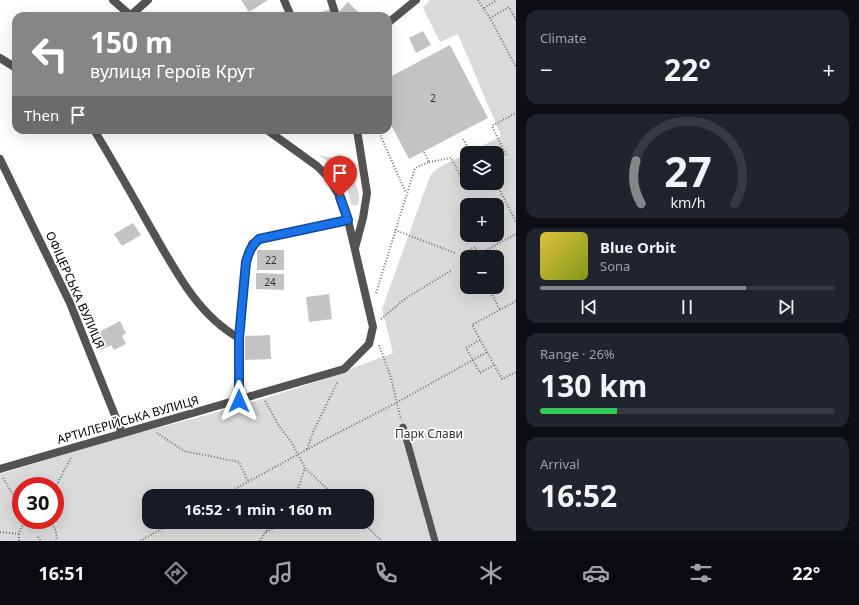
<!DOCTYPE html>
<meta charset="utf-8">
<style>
body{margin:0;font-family:"Noto Sans",sans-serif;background:#20242c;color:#f1f3f6;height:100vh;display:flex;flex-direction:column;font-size:15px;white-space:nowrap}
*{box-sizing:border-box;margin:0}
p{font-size:13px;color:#9ea1a6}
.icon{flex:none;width:22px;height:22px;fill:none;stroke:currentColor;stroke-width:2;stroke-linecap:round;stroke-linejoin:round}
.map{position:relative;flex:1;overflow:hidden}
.sheet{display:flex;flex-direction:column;gap:10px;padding:10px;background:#0d0f14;width:343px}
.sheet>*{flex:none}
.hud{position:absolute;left:12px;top:12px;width:380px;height:122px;border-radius:12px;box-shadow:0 4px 16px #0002;background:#858687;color:#fff;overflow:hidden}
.buttons{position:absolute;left:460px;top:146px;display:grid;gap:8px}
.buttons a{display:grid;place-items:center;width:44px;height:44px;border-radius:8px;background:#171b24;box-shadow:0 4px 16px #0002;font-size:20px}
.speed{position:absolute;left:12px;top:477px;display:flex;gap:8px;font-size:20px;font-weight:700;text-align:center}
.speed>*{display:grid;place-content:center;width:52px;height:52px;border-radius:50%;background:#171b24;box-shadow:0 4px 16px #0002;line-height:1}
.speed .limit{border:6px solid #d22;background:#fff;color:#111}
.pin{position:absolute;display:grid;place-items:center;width:34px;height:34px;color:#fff;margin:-41px -17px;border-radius:50% 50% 50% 0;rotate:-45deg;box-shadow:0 0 4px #0007}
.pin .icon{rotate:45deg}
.me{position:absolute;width:44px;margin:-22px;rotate:0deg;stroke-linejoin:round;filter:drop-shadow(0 0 3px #0008)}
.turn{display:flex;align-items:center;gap:14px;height:84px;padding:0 12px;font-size:18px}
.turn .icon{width:52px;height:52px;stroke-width:2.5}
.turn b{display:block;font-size:28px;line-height:34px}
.then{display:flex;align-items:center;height:38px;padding:0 12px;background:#0003;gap:8px;font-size:15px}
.big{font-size:30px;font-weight:700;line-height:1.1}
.sheet .widget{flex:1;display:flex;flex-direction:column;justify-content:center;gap:6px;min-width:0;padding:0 14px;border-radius:12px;background:#20242c}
.sheet .dial{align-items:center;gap:0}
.dial svg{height:104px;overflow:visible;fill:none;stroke:#363941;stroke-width:7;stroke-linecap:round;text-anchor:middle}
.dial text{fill:#f1f3f6;stroke:none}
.song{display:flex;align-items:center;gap:12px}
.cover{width:48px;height:48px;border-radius:6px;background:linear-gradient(135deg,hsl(50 70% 55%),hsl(70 70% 35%))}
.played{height:4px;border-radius:2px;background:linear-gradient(90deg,#858687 70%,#363941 70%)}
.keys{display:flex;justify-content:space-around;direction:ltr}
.heat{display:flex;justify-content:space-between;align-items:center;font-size:22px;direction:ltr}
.charge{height:6px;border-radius:3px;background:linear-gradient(90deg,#34c759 26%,#363941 0)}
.trip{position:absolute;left:142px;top:489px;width:232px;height:40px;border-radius:12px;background:#171b24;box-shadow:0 4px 16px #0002;font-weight:700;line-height:40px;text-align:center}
.menu{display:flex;height:64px;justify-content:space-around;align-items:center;background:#090b0e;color:#9ea1a6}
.menu .icon{width:28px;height:28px}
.menu .on{color:#858687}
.menu b{font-size:18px;color:#f1f3f6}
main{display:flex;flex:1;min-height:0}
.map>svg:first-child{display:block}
.green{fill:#dadada;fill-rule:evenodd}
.building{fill:#c3c3c3}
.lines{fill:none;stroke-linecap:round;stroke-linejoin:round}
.path{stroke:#757575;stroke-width:2;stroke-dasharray:1 2;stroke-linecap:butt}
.lane{stroke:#535353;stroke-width:7}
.street{stroke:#535353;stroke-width:8}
.route-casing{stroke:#114b97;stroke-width:10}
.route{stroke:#1a73e8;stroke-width:7}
.labels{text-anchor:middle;stroke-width:3.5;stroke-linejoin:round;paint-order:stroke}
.number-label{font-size:10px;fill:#313131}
.street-label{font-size:12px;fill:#000;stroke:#fff}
.park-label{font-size:12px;fill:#313131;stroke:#fff}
</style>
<main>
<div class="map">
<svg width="516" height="541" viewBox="0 0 516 541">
<rect width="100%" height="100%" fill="#fff"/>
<g class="green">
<path d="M430,0H516V541H0V474L123,437L233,408L310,384L393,353L382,309L430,176C438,165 455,160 467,154V183H497V153H469L501,136L458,34L440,42L423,8ZM467,205H497V235H467ZM467,257H497V287H467ZM21,486H55V520H21ZM149,496H367V522H149Z"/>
<path d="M340,154C347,165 364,193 358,205L354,206L351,204L346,182L329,163L319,155L333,158Z"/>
</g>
<g class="building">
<polygon points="241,0 268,0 249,12"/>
<polygon points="348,2 359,13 356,16 341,16 338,13"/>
<polygon points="331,9 333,16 308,16"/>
<polygon points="423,31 431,45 416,53 409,38"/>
<polygon points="450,45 488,118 409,159 388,119 388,78"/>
<polygon points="133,223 141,235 122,246 114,234"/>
<rect x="257" y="250" width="27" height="20"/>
<polygon points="256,273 284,274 284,290 256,289"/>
<polygon points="329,294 332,319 309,322 306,297"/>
<polygon points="120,321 126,333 122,336 126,344 114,350 111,345 101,350 93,335"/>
<polygon points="270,335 271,359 245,360 245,336"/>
</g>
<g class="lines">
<g class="path">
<polyline points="478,0 490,18"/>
<polyline points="484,8 497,0"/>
<polyline points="516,20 509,7 490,18 516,67"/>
<polyline points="378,130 406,193"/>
<polyline points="463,139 471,153"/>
<polyline points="506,155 492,126 516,113"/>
<polyline points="429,162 451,158 461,177 467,174"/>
<polyline points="496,183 516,222"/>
<polyline points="395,230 455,253"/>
<polyline points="481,257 479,254 516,234"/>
<polyline points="467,263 462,254 475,247 479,254"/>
<polyline points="488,287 500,310"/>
<polyline points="376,293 415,168 429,162 424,152"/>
<polyline points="516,301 472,325 502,379 516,372"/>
<polyline points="381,319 406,298 452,270"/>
<polyline points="480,340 466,348 480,373 494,365"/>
<polyline points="379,345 391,378 401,420"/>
<polyline points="265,401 279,426 292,443 305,468 335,496"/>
<polyline points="157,433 184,451 239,462 248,481"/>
<polyline points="307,449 314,430 338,381"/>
<polyline points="3,478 21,508"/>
<polyline points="55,488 71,458"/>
<polyline points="222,496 328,438 396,403 487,352"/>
<polyline points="294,496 299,486 305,468"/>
<path d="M47,520C54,525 58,532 56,541"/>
<polyline points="362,522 382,541"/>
<polyline points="0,532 19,534"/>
<polyline points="266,532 287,522"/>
<polyline points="38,537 41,541"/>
<path d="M19,541C18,532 21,525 29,520"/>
<polyline points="140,541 174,522"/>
<polyline points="260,541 272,522"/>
</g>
<polyline class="lane" points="403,427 435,541"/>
<g class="street">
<polyline points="113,0 131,16"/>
<polyline points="284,0 291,16"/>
<polyline points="331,0 336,16"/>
<polyline points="131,15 148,0"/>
<polyline points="388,23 416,0"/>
<polyline points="0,58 16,68"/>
<path d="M94,130C113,161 131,193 149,225C173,266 196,314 239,338"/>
<polyline points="0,159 70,303 122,433"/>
<polyline points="355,248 363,218 367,193 357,130"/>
<polyline points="239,401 239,338 246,262 252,244 259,239 348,220"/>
<polyline points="0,469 344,369 369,344 373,327 348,220 340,197 327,176 317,166 267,130"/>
</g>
</g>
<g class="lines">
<g class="route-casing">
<path id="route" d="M239,401V338L246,262C249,252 251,246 259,239L348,220L340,197"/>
</g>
<use href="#route" class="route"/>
</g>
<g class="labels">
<g class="number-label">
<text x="433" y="102">2</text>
<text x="271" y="264">22</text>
<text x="270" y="286">24</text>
</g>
<g class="street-label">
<text transform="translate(75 290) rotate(66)" y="4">ОФІЦЕРСЬКА ВУЛИЦЯ</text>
<text transform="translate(128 420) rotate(-16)" y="4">АРТИЛЕРІЙСЬКА ВУЛИЦЯ</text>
</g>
<g class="park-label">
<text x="429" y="438">Парк Слави</text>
</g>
</g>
</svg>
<div class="buttons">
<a><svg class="icon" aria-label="layers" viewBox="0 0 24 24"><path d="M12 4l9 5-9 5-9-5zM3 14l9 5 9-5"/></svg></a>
<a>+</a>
<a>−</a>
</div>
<div class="speed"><div class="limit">30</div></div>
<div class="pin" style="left:340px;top:197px;background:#d93025"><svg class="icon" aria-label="arrive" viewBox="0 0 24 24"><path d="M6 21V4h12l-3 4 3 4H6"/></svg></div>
<svg class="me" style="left:239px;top:401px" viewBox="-20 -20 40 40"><path d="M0-17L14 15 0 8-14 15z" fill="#1a73e8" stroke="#fff" stroke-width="4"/></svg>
<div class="trip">16:52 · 1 min · 160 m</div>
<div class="hud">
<div class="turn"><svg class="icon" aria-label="left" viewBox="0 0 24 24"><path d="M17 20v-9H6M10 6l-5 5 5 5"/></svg><div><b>150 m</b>вулиця Героїв Крут</div></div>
<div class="then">Then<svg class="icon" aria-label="arrive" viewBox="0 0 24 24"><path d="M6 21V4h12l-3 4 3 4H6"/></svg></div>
</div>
</div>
<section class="sheet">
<div class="widget"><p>Climate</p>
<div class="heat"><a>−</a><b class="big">22°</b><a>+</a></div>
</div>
<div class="widget dial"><svg viewBox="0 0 100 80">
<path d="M14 69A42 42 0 1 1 86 69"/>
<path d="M14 69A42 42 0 0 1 10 36" stroke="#858687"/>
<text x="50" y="56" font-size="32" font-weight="700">27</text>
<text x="50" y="72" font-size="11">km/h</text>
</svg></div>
<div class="widget">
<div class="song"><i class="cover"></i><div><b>Blue Orbit</b><p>Sona</p></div></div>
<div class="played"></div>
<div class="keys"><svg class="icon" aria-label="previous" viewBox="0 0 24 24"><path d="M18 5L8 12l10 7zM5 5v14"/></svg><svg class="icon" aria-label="pause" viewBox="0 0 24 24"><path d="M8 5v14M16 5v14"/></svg><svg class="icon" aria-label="next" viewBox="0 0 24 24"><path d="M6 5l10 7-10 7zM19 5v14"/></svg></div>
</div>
<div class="widget"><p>Range · 26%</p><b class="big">130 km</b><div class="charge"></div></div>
<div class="widget"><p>Arrival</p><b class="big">16:52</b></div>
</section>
</main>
<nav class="menu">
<b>16:51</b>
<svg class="icon on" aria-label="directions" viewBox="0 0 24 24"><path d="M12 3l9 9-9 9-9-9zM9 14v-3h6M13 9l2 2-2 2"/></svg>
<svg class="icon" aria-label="music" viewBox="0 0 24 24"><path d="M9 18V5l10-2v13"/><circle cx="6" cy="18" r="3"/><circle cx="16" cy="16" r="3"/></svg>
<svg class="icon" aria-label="phone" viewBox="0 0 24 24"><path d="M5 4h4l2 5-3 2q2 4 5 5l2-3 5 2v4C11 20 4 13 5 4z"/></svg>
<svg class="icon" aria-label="climate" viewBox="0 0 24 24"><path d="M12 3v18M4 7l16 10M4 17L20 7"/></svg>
<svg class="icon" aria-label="car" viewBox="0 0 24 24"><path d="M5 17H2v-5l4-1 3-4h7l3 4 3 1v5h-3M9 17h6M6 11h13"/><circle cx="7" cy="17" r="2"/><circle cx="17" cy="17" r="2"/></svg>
<svg class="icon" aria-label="filters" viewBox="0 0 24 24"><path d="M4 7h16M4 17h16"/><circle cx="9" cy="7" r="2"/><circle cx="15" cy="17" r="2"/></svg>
<b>22°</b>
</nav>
